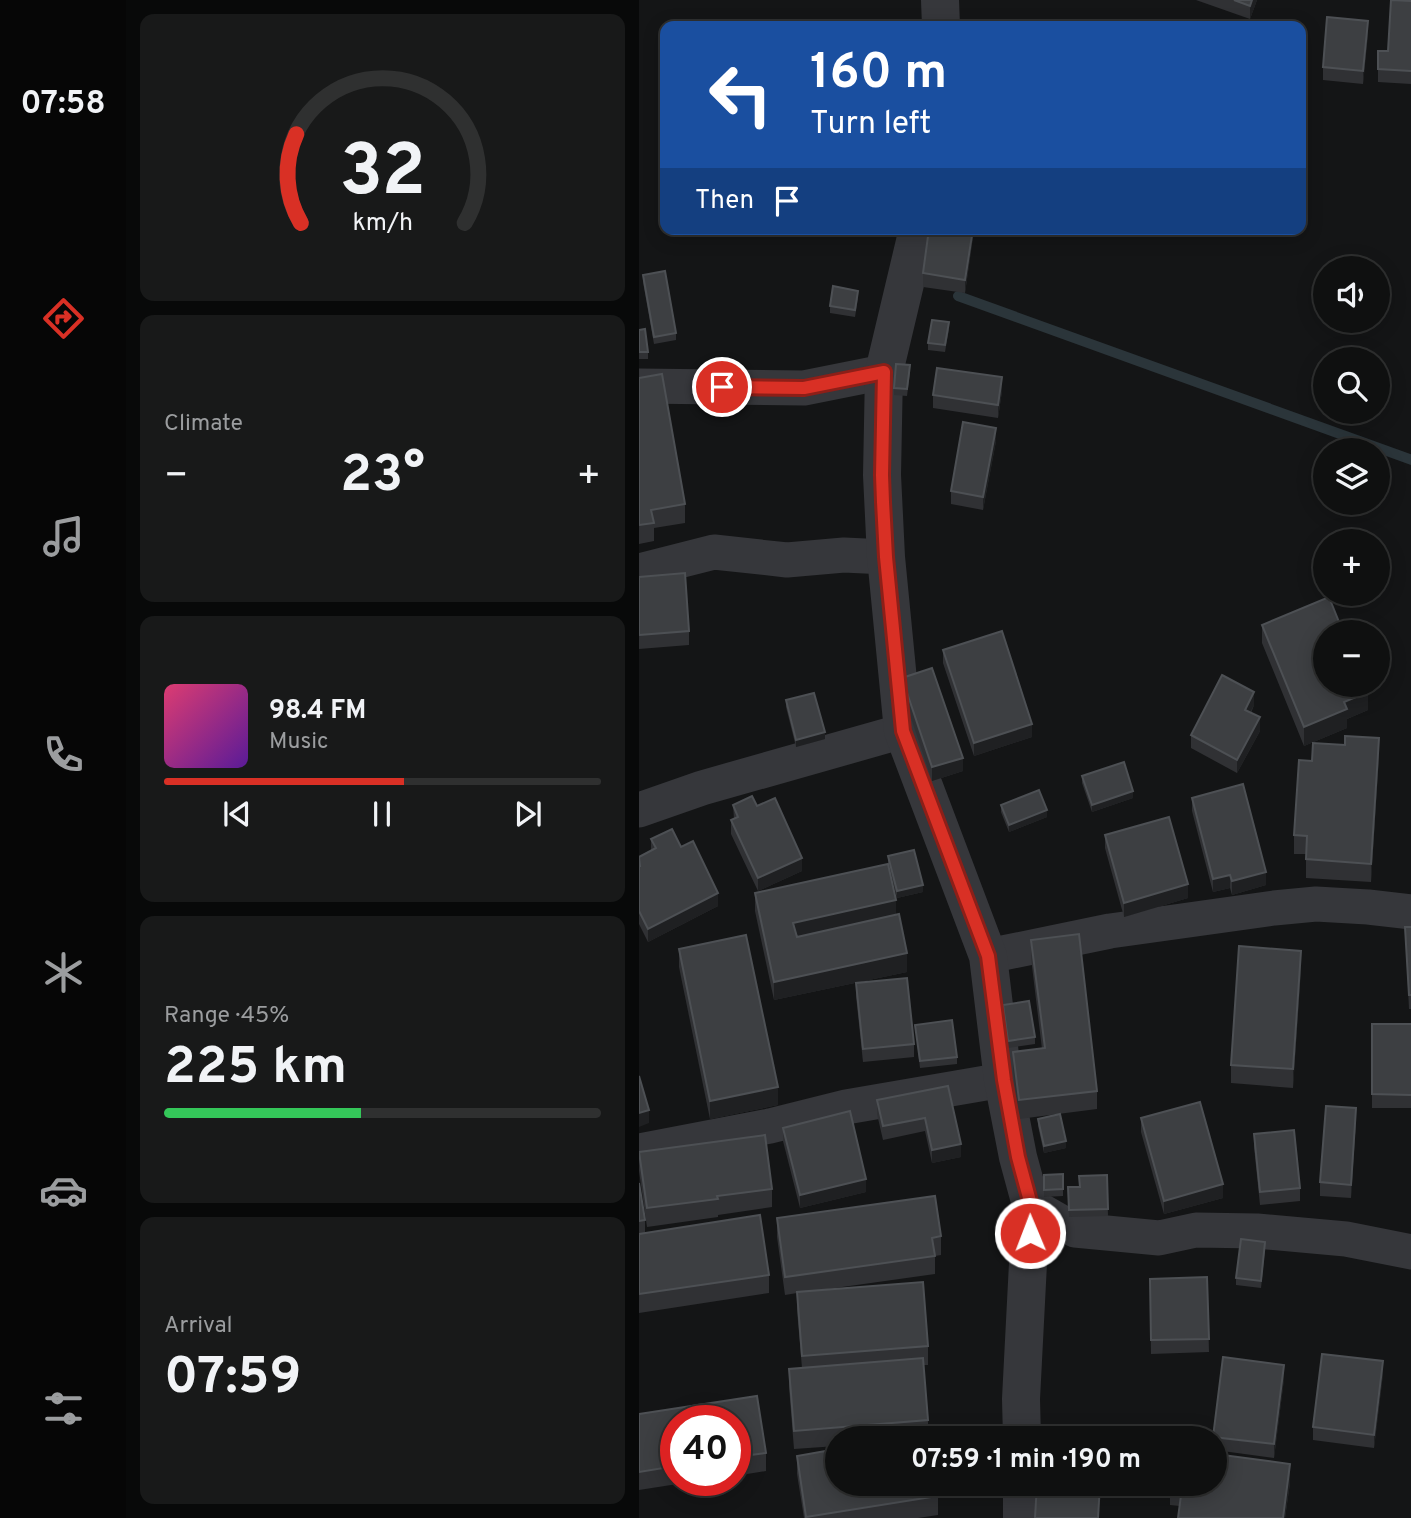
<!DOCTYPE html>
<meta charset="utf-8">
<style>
body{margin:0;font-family:Overpass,sans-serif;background:#181919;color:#f1f3f6;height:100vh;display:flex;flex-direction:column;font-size:26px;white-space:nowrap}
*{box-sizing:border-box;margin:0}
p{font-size:23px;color:#9b9d9f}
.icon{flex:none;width:38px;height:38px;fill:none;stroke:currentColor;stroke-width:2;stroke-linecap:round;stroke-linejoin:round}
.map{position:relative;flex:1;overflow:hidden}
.sheet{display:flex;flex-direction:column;gap:14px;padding:14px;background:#080909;width:513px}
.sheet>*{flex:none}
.guide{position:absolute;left:21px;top:21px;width:646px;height:214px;border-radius:14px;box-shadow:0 4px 18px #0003,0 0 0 2px #2f3030;background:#1a4fa0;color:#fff;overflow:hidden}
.tools{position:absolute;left:674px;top:256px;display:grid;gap:14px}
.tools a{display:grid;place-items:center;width:77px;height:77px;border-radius:50%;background:#0f1010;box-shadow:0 4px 18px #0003,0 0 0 2px #2f3030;font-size:35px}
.speed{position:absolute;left:21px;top:1405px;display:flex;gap:14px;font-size:35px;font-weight:700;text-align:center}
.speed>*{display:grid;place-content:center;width:91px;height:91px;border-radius:50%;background:#0f1010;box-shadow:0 4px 18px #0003,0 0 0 2px #2f3030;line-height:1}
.speed .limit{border:10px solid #d22;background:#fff;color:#111}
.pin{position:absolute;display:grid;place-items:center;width:60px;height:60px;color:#fff;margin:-30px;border:4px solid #fff;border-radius:50%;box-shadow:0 2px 7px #0007}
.me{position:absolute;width:77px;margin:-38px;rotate:359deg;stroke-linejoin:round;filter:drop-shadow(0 0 5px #0008)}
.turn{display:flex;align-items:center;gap:24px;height:147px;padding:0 35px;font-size:32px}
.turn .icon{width:91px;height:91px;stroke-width:2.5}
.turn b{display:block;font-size:49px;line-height:60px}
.then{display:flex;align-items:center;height:66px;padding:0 35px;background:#0003;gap:14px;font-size:26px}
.big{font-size:52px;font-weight:700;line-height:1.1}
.sheet .card{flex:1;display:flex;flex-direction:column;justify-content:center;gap:10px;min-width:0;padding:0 24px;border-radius:14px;background:#181919}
.sheet .dial{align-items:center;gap:0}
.dial svg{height:182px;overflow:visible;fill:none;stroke:#2f3030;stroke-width:7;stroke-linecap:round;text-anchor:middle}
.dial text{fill:#f1f3f6;stroke:none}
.song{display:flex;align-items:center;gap:21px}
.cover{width:84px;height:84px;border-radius:10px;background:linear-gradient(135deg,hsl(340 70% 55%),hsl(270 70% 35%))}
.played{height:7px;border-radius:4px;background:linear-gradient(90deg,#d93025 55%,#2f3030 55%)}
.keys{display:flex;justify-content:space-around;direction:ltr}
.heat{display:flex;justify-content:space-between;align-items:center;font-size:38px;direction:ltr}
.charge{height:10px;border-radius:5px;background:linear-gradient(90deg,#34c759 45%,#2f3030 0)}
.trip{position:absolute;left:186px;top:1426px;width:402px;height:70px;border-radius:35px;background:#0f1010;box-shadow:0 4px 18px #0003,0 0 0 2px #2f3030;font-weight:700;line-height:70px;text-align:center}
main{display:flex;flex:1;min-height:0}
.menu{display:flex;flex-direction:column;width:126px;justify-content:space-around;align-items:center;background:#060606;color:#9b9d9f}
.menu .icon{width:49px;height:49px}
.menu .on{color:#d93025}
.menu b{font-size:32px;color:#f1f3f6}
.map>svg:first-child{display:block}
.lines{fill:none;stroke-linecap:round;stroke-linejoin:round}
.stream{stroke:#2b353a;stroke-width:10}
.minor{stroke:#36373b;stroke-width:35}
.tertiary{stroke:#36373b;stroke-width:38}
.wall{fill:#303134}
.shaded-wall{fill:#1f2022}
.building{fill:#3d3f42;stroke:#4d5054;stroke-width:2}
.route-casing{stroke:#8d1f18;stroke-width:18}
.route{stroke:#d93025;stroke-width:12}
</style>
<main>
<nav class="menu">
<b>07:58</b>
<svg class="icon on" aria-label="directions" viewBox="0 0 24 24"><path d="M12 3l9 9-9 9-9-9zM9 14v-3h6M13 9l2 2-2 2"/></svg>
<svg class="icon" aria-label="music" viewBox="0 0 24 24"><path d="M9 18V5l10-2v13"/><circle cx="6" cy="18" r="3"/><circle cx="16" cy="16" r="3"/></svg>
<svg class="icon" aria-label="phone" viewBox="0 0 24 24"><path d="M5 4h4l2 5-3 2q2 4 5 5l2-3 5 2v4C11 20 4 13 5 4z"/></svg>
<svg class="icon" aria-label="climate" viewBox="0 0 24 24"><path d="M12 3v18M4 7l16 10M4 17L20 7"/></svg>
<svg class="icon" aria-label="car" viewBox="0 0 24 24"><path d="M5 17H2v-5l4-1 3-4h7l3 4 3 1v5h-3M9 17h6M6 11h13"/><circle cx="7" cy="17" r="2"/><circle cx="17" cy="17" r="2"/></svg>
<svg class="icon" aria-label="filters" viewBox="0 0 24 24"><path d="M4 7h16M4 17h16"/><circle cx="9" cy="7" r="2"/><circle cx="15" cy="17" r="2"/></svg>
</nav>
<section class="sheet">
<div class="card dial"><svg viewBox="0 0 100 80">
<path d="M14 69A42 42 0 1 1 86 69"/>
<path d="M14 69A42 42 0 0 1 12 30" stroke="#d93025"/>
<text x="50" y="56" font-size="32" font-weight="700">32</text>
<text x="50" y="72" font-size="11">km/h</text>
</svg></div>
<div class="card"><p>Climate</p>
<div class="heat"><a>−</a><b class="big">23°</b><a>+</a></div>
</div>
<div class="card">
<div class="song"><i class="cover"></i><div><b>98.4 FM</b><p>Music</p></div></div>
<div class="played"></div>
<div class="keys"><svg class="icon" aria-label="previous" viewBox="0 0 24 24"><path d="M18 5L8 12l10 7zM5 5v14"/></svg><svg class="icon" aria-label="pause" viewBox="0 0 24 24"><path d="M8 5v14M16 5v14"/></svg><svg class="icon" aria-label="next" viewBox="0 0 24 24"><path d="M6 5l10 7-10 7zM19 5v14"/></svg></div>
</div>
<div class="card"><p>Range · 45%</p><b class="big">225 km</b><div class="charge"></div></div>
<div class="card"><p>Arrival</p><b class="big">07:59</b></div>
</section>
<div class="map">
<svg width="773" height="1518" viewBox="0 0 773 1518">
<rect width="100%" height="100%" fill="#141516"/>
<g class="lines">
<polyline class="stream" points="319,296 773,460"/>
<g class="minor">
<polyline points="0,386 165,388 245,372"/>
<polyline points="0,571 75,552 148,560 205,555 247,557"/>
<polyline points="0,810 63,788 264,731"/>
<polyline points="349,956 471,931 635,908 677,904 729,907 773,912"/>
<polyline points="0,1151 131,1126 207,1107 364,1080"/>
<polyline points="392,1205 436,1230 520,1238 557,1230 618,1231 707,1239 773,1252"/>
</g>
<g class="tertiary">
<polyline points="301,0 302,26"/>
<polyline points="279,229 245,372 243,475 247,557 264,731 349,956 364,1080 379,1157 392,1205 382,1399 383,1438"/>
<polyline points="383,1484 383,1518"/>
</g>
</g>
<g class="wall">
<polygon points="557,0 618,0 611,19"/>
<polygon points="773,1 773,84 739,82 739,51 749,51"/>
<polygon points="729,34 724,84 684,80 684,67"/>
<polygon points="334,229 334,237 326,293 284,287 284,273"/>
<polygon points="4,275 37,333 37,340 15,344 4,282"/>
<polygon points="219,298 216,317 191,313 191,306"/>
<polygon points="310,329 306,352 289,350 289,343"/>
<polygon points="0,330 9,352 9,359 0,359"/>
<polygon points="271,372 268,396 255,395 255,388"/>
<polygon points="0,378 46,504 46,523 15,528 15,541 0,544"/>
<polygon points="363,391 359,418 294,408 294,395"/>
<polygon points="357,441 344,510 312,504 312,491"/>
<polygon points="0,577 50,631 50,645 0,649"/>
<polygon points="623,625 729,710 708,719 708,728 665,746 623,643"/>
<polygon points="304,650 393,737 335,756 304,663"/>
<polygon points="263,678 324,771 293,781 263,691"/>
<polygon points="147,700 186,739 157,747 147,707"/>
<polygon points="615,705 612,713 621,731 598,773 552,748 552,735"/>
<polygon points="740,756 732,882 667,878 667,854 655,854 655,835 673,761"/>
<polygon points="443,776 494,798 453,812 443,783"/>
<polygon points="553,798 627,885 593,895 591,888 574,892 553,811"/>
<polygon points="94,805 118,806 163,871 119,891 92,834 92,820 95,819"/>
<polygon points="362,805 408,817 370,832 362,812"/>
<polygon points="466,835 549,898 485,917 466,848"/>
<polygon points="12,839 42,847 79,906 9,942 0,924 0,857 12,851"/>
<polygon points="249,856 284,892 258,898 249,863"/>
<polygon points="116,893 257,915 268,972 135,1000 116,911"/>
<polygon points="766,927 773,927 773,1009 770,1009"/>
<polygon points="392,940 458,1091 458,1109 380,1119 374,1070 374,1052 403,1049 392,958"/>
<polygon points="40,949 139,1105 71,1119 40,967"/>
<polygon points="662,969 654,1088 592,1083 592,1065"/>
<polygon points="217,983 275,1044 275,1057 224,1062 217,996"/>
<polygon points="364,1005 396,1037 396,1044 369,1048"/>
<rect x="733" y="1024" width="40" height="84"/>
<polygon points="276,1025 318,1057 318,1064 281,1068"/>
<polygon points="309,1086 322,1157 293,1163 286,1131 244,1140 238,1114 238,1100"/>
<polygon points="502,1118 584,1198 525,1214 502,1132"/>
<polygon points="399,1119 427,1148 405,1153 399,1126"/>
<polygon points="717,1121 712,1198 681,1196 681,1182"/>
<polygon points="144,1128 227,1192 161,1208 144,1141"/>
<polygon points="615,1134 661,1188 661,1201 621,1205 615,1147"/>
<polygon points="0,1152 133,1189 133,1207 79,1215 79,1217 8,1227 0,1171"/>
<polygon points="424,1174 424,1196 405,1197 405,1175"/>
<polygon points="468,1175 469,1216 430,1217 429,1187 440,1187 440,1176"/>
<polygon points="0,1183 6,1220 6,1233 130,1275 130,1293 0,1313"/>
<polygon points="138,1218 302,1236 302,1255 296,1256 296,1274 189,1289 289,1346 289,1365 284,1365 289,1420 289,1436 290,1438 198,1438 198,1446 155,1449 150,1387 150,1369 163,1368 158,1310 158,1293 146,1295 138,1237"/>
<polygon points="626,1249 622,1288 597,1285 597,1278"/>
<polygon points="568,1277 570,1352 512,1354 511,1279"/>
<polygon points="744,1374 735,1448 674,1440 674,1427"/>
<polygon points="645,1379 635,1458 576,1450 576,1438 574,1438 574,1437"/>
<polygon points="118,1396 127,1453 127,1471 96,1476 96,1421 37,1421 37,1480 64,1480 0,1490 0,1414"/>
<polygon points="158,1456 299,1496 299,1515 279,1518 165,1518 158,1474"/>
<polygon points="651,1483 646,1518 539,1518 541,1506 531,1505 531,1484"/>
</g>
<g class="shaded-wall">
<polygon points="613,0 618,0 611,19 611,6"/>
<polygon points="729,21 729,34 724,84 724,71"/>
<polygon points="334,229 334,237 326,293 326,280"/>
<polygon points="363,377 363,391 359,418 359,405"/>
<polygon points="357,428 357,441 344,510 344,497"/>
<polygon points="615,692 615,705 606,723 606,710"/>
<polygon points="729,692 729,710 708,719 708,728 665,746 665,727 705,702"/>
<polygon points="621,717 621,731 598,773 598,760"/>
<polygon points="393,724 393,737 335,756 335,743"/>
<polygon points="186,732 186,739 157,747 157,740"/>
<polygon points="740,738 740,756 732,882 732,864"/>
<polygon points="324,758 324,771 293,781 293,767"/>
<polygon points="494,791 494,798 453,812 453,805"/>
<polygon points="408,810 408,817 370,832 370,825"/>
<polygon points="163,858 163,871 119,891 119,878"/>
<polygon points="627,872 627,885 593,895 593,881"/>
<polygon points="591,875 591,888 574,892 574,879"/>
<polygon points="549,884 549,898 485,917 485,903"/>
<polygon points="284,885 284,892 258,898 258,891"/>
<polygon points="79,893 79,906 9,942 9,929"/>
<polygon points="257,900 257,919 154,941 154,923"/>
<polygon points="662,951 662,969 654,1088 654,1069"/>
<polygon points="268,953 268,972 135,1000 135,982"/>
<polygon points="139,1087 139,1105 71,1119 71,1101"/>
<polygon points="717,1108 717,1121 712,1198 712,1185"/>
<polygon points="10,1110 10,1123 0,1127 0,1113"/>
<polygon points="427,1141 427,1148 405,1153 405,1146"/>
<polygon points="322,1144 322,1157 293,1163 293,1150"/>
<polygon points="227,1179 227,1192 161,1208 161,1195"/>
<polygon points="584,1184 584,1198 525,1214 525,1201"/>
<polygon points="744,1361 744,1374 735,1448 735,1435"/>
<polygon points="645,1365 645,1379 635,1458 635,1444"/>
<polygon points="651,1464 651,1483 646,1518 644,1518"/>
</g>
<g class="building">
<polygon points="595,0 613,0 611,6"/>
<polygon points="752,0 773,1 773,71 739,69 739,51 749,51"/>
<polygon points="688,17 729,21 724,71 684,67"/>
<polygon points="290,229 334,229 326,280 284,273"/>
<polygon points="26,271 37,333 15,337 4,275"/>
<polygon points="194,286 219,291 216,310 191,306"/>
<polygon points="293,320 310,322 306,345 289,343"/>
<polygon points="6,329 9,352 0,352 0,330"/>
<polygon points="257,364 271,365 268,389 255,388"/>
<polygon points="298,368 363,377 359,405 294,395"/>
<polygon points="23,374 46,504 12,510 15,523 0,525 0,378"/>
<polygon points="324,422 357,428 344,497 312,491"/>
<polygon points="46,573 50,631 0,635 0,577"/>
<polygon points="690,597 704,632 686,632 686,684 726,684 729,692 705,702 708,709 665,727 623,625"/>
<polygon points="363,631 393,724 335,743 304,650"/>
<polygon points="293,668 324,758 293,767 263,678"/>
<polygon points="583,675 615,692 606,710 621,717 598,760 552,735"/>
<polygon points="175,693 186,732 157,740 147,700"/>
<polygon points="706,736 740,738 732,864 667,859 668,836 655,835 660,760 673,761 674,743 706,745"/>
<polygon points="485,762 494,791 453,805 443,776"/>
<polygon points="604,784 627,872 593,881 591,875 574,879 553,798"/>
<polygon points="400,790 408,810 370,825 362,805"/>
<polygon points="113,796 118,806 136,798 163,858 119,878 92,820 99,817 94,805"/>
<polygon points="530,817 549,884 485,903 466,835"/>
<polygon points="33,829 42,847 54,841 79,893 9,929 0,911 0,866 1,866 0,857 17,848 12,839"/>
<polygon points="275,850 284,885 258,891 249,856"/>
<polygon points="249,864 257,900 154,923 158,937 260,914 268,953 135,982 116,893"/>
<polygon points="766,927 773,927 773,995 770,995"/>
<polygon points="440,934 458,1091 380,1100 374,1052 406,1048 392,940"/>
<polygon points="107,935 139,1087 71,1101 40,949"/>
<polygon points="600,946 662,951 654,1069 592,1065"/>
<polygon points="268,978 275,1044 224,1049 217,983"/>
<polygon points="390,1001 396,1037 369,1041 364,1005"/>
<polygon points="313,1020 318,1057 281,1061 276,1025"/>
<polygon points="733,1024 773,1024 773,1095 733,1094"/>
<polygon points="0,1076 10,1110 0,1113"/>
<polygon points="309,1086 322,1144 293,1150 286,1118 244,1126 238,1100"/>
<polygon points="561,1102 584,1184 525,1201 502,1118"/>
<polygon points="687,1106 717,1108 712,1185 681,1182"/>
<polygon points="211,1111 227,1179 161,1195 144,1128"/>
<polygon points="421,1114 427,1141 405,1146 399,1119"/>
<polygon points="655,1130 661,1188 621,1192 615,1134"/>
<polygon points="126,1135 133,1189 78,1196 79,1199 8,1208 0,1152"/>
<polygon points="424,1174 424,1189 405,1190 405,1175"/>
<polygon points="468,1175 469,1209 430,1210 429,1187 441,1187 440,1176"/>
<polygon points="0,1183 6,1220 0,1221"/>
<polygon points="296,1196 302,1236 293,1238 296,1256 146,1277 138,1218"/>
<polygon points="121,1215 130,1275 0,1294 0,1234"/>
<polygon points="602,1239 626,1242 622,1281 597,1278"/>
<polygon points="568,1277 570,1339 512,1340 511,1279"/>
<polygon points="284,1282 289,1346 163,1356 158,1292"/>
<polygon points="683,1354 744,1361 735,1435 674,1427"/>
<polygon points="584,1357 645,1365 635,1444 574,1437"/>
<polygon points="284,1358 289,1420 155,1431 150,1369"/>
<polygon points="118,1396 127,1453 96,1457 96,1421 37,1421 37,1466 0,1472 0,1414"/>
<polygon points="290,1435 290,1438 269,1438"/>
<polygon points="198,1449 198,1484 297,1484 299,1496 167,1517 158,1456"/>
<polygon points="576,1454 651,1464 644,1518 539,1518 543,1488 531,1487 531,1484 576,1484"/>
<polygon points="398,1484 461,1484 459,1518 396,1518"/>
</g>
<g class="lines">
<g class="route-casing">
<polyline id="route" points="83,387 165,388 245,372 243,475 244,502 247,557 264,731 349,956 365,1080 379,1157 392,1205 391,1233"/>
</g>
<use href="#route" class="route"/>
</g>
</svg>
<div class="tools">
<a><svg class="icon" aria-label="sound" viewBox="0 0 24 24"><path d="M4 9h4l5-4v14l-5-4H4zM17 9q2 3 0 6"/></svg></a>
<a><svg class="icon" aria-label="search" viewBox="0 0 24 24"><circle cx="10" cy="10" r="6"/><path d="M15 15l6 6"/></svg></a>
<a><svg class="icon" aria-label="layers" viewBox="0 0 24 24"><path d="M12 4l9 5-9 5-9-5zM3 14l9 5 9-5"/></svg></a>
<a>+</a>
<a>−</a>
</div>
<div class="speed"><div class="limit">40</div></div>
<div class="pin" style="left:83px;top:387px;background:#d93025"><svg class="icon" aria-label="arrive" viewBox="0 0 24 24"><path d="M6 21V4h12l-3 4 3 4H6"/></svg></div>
<svg class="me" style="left:391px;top:1233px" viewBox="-20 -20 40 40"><circle r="17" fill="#d93025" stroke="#fff" stroke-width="3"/><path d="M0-11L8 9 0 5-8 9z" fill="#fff"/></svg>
<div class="trip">07:59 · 1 min · 190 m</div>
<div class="guide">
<div class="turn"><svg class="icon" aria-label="left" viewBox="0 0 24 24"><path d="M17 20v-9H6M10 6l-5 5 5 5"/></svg><div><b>160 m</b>Turn left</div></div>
<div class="then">Then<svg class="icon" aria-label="arrive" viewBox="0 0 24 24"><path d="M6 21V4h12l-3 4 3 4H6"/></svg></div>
</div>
</div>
</main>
